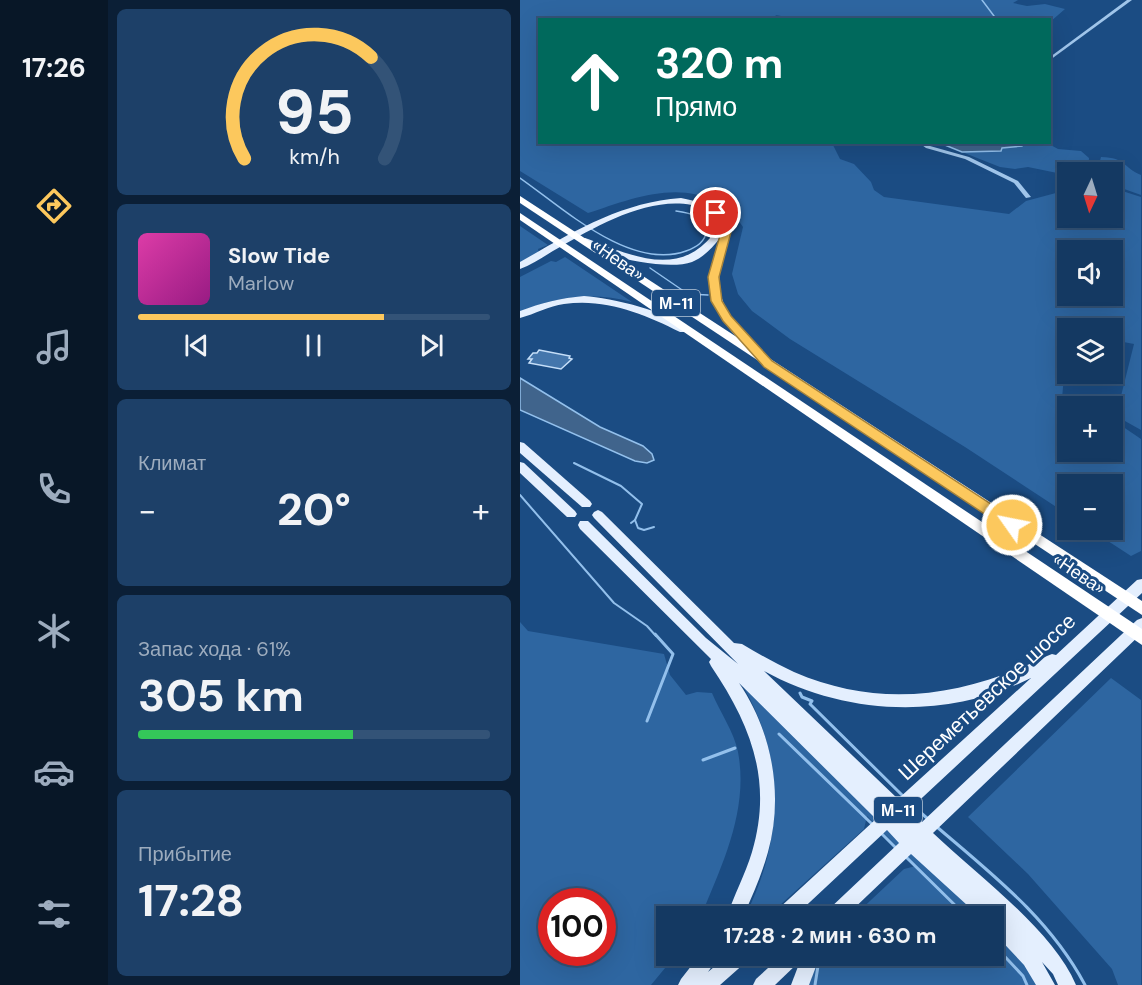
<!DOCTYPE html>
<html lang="ru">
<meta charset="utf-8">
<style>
body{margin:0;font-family:"DM Sans",sans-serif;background:#1d4068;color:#f1f3f6;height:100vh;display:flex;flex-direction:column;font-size:22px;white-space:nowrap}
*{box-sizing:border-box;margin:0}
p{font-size:20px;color:#9dacbe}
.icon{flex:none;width:33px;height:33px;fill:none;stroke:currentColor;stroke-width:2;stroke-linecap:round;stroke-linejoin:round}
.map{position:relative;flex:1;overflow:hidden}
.panel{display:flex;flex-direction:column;gap:9px;padding:9px;background:#0b1f36;width:412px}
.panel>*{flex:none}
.guide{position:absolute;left:18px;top:18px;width:513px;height:126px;border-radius:0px;box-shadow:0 6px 24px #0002,0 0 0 2px #335377;background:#00695c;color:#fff;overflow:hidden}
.needle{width:39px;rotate:184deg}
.controls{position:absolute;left:537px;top:162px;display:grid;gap:12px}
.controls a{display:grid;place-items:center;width:66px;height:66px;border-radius:0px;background:#143962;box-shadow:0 6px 24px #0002,0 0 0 2px #335377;font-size:30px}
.speed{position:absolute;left:18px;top:888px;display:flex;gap:12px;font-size:30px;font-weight:700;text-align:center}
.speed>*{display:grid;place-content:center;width:78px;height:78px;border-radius:50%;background:#143962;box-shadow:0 6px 24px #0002,0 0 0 2px #335377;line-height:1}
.speed .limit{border:9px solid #d22;background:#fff;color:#111}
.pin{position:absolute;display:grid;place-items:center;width:51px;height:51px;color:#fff;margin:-26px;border:3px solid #fff;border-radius:50%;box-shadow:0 2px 6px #0007}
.me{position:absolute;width:66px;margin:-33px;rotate:303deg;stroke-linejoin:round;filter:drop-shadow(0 0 4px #0008)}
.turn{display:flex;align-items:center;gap:21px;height:126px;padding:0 18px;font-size:27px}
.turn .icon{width:78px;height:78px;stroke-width:2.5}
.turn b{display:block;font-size:42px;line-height:51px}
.big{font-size:45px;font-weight:700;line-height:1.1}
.panel .tile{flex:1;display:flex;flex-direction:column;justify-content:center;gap:9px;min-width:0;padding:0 21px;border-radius:9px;background:#1d4068}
.panel .dial{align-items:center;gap:0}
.dial svg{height:156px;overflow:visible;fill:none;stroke:#335377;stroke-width:7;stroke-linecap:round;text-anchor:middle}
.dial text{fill:#f1f3f6;stroke:none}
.song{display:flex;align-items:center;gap:18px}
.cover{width:72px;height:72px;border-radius:9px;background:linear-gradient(135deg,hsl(320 70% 55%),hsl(310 70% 35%))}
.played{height:6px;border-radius:3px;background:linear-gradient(90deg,#fcc85d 70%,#335377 70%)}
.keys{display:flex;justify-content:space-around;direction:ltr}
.heat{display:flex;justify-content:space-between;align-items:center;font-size:33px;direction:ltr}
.charge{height:9px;border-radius:4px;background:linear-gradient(90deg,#34c759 61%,#335377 0)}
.trip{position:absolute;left:136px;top:906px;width:348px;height:60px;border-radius:0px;background:#143962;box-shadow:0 6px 24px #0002,0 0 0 2px #335377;font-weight:700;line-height:60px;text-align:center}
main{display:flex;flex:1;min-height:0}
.menu{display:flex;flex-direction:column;width:108px;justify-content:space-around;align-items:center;background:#081727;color:#9dacbe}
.menu .icon{width:42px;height:42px}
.menu .on{color:#fcc85d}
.menu b{font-size:27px;color:#f1f3f6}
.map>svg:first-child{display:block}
.green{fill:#2e66a1;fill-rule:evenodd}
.water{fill:#40648c;stroke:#93c0ec;stroke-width:1.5}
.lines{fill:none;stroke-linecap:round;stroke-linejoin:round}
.stream-far2{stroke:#93c0ec;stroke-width:1.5}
.stream-far1{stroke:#93c0ec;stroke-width:2}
.stream{stroke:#93c0ec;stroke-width:3}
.building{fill:#4476ac;stroke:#c5def8;stroke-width:1.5}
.minor{fill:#a0c5ea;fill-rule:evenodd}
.major{fill:#e4effe;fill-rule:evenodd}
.highway{fill:#fff;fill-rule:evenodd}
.route{fill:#fcc85d;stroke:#a4823c;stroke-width:1.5}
.labels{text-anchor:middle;stroke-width:6;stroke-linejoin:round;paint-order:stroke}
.shield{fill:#1b4c83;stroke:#bbc9da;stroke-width:1.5}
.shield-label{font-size:16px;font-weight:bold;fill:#fff}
.street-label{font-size:18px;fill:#fff;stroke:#1b4c83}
.near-street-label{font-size:21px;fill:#fff;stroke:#1b4c83}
</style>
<main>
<nav class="menu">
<b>17:26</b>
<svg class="icon on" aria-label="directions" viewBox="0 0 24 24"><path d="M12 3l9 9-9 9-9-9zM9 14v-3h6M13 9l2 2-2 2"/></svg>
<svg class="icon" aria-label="music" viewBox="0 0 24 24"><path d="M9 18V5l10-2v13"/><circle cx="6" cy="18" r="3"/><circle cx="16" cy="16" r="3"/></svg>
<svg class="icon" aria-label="phone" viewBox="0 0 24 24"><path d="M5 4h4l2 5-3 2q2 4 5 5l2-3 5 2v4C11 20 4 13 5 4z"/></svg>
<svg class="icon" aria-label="climate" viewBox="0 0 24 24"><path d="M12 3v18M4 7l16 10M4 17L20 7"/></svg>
<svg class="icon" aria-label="car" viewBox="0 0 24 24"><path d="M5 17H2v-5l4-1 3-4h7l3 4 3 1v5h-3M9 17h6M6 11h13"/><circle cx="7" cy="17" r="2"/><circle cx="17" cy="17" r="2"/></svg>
<svg class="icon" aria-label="filters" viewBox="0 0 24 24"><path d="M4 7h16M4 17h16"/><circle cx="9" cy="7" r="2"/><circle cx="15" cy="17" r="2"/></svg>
</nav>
<section class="panel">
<div class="tile dial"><svg viewBox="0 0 100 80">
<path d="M14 69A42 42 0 1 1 86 69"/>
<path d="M14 69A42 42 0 0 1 79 17" stroke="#fcc85d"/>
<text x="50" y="56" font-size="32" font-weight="700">95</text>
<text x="50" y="72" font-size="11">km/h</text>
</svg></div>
<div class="tile">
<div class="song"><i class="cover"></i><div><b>Slow Tide</b><p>Marlow</p></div></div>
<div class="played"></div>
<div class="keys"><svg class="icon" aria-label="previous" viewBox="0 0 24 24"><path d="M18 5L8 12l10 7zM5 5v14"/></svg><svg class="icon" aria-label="pause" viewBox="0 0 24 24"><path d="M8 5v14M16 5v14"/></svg><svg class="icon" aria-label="next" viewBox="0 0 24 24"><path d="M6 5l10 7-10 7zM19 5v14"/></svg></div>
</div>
<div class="tile"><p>Климат</p>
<div class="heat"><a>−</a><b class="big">20°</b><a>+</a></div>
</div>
<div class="tile"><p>Запас хода · 61%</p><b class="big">305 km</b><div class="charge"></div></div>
<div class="tile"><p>Прибытие</p><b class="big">17:28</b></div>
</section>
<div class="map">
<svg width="622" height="985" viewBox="0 0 622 985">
<rect width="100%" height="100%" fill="#1b4c83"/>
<g class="green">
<path d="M0,0H498L493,3L507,6L525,4L545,9L530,22V20H279L280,19L255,15L262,20H20V142L312,143L320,159L334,164L351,182L354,190L364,197L489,214L506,201L547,190L548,218H592L593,188L621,197V430L596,416L614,344L593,340L592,328H548L541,411L547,412L548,452H592L593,420L621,439V551L611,556L571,530H592V484H548L547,514L445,447L270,339L232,311L218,294L212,274L223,227C219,222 216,216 213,211C209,207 202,204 196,202C156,180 108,200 68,213L0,171ZM548,250H592V296H548Z"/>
<polygon points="504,143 527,143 538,149 561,151 569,158 568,172 548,172 547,175 508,167 495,169 480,167 442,152 502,146"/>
<path d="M581,157C607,158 602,167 621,175V195L593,185L592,172H577Z"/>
<polygon points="0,226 28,245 18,249 19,253 0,263"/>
<path d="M45,257L112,302C74,292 36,296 0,312V277L31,261L36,262Z"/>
<path d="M0,622L8,631L144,654L150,675L166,695L177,692L192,693C200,712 214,732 218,752C229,810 202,865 181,916H147V956H155L131,985H0ZM32,902H82V952H32Z"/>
<polygon points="591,678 621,700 621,985 598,985 592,969 508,874 448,817"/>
<path d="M224,688L461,916H334L384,869L396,866L347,816L344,829L248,916H225C263,842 266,761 224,688Z"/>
<polygon points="474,929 505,962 519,985 286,985 298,956 474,956"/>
</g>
<g class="water">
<polygon points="420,143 504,143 502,146 482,148 481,151 442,152"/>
<polygon points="0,378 80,427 123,446 132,454 134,460 127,463 115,461 0,410"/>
</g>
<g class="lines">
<g class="stream-far2">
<polyline points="462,0 477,20"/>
<path d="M0,178C43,208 110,271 166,251C177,247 185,242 187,230C182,215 170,213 156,211"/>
<polyline points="130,268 168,294 188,295"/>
</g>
<g class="stream-far1">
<polyline points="54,463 101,486 122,504 115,520 111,523"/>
<polyline points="0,495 94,603 127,626 136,636"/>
<polyline points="115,520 118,528 124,530 134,527"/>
</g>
<g class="stream">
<polyline points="280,693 282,697 292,701 290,704 384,797"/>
<polyline points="127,721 153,654 135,634"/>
<polyline points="259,734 352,824"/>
<polyline points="183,760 215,748"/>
<polyline points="392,805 408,819"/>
<path d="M417,827C473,875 530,919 565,985"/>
<polyline points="362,834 375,847"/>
<polyline points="386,857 446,916"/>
<polyline points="474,945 503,976 507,985"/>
<polyline points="295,985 298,966"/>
</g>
</g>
<polygon class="building" points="19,350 50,356 49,358 52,359 41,369 9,363 12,359 8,359 13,353 17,353"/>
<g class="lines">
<g class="minor">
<polygon points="607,0 612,0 530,60 530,57"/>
<polygon points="398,142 406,142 410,146 449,157 498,181 511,197 506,198 494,183 445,159 406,148"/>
</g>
<g class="major">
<path d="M161,198C246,215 193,240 200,289C203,317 229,337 247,357L248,359L247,361H239C221,341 197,321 191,293C184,262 218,230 187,210L199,223L200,238C192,248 184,257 172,262C147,271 81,257 60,241L65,238L68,239C110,255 156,277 190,238L191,224L180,212L187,210C141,189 80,224 40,247C27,254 14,264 0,269V262C51,233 101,202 161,198Z"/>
<path d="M64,296C92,298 149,311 169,330L168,332H160C124,314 86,298 44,304C29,306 15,314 0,318V311C21,303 41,298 64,296Z"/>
<polygon points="0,442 4,443 70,501 72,504 70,507 62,507 0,453"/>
<polygon points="0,462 4,463 55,511 57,514 55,517 47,517 0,473"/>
<path d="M78,510L82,512L214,643L222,644C239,654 256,664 274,672C362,710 444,696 527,656L532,654L536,655L617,580L622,579V593L389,810L402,822L617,620L622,618V633L413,833C457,875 533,930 556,985H538L533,974L522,962L535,985H516L504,965L474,933V916H459L391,854L326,916H306L308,910L379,843L367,830L275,916H255L257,910L356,819L219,683C252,731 264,795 248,852C242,874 233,895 223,916H207C214,895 225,875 232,852C253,781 231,725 191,666L189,662L191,659L60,529L58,525L60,521H68L186,638L218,664L74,518L72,515L74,512ZM244,671C326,716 427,720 511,678L378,799Z"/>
<polygon points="179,956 199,956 188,972 207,956 229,956 226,962 200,985 158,985 161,979"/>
<polygon points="261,956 282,956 279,962 255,985 233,985 236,979"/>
<polygon points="282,956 300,956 289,985 271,985"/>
</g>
<g class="highway">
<polygon points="0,196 622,601 622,615 0,203"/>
<polygon points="0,213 622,629 622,645 0,220"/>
</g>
</g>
<polygon class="route" points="193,210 200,210 209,221 211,232 199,277 202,301 211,316 252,361 497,521 499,525 497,529 487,529 244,367 203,321 191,301 188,277 201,232 199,222 192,213"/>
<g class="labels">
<g class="shield">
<rect x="132" y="290" width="48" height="26" rx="4.5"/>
<rect x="354" y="797" width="48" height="26" rx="4.5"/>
</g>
<g class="shield-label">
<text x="156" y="309">М-11</text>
<text x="378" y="816">М-11</text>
</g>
<g class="street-label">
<text transform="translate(98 260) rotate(35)" y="6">«Нева»</text>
<text transform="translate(559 574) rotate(34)" y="6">«Нева»</text>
</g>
<g class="near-street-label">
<text transform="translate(467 697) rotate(-43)" y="7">Шереметьевское шоссе</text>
</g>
</g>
</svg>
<div class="controls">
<a><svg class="needle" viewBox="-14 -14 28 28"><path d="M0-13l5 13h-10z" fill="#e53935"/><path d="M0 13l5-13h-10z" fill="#9dacbe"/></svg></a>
<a><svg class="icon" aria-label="sound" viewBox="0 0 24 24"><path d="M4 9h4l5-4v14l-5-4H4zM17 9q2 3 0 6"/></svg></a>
<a><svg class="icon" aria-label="layers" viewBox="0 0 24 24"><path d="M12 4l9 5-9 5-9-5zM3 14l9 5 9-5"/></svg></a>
<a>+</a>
<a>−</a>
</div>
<div class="speed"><div class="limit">100</div></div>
<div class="pin" style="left:196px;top:213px;background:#d93025"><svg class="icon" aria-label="arrive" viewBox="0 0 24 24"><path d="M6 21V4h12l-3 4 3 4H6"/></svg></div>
<svg class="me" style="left:492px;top:525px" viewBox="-20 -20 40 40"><circle r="17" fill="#fcc85d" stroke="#fff" stroke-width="3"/><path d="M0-11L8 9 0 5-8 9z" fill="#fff"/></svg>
<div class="trip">17:28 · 2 мин · 630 m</div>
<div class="guide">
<div class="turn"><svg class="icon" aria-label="ahead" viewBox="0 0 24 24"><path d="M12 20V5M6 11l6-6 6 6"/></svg><div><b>320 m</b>Прямо</div></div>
</div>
</div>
</main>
